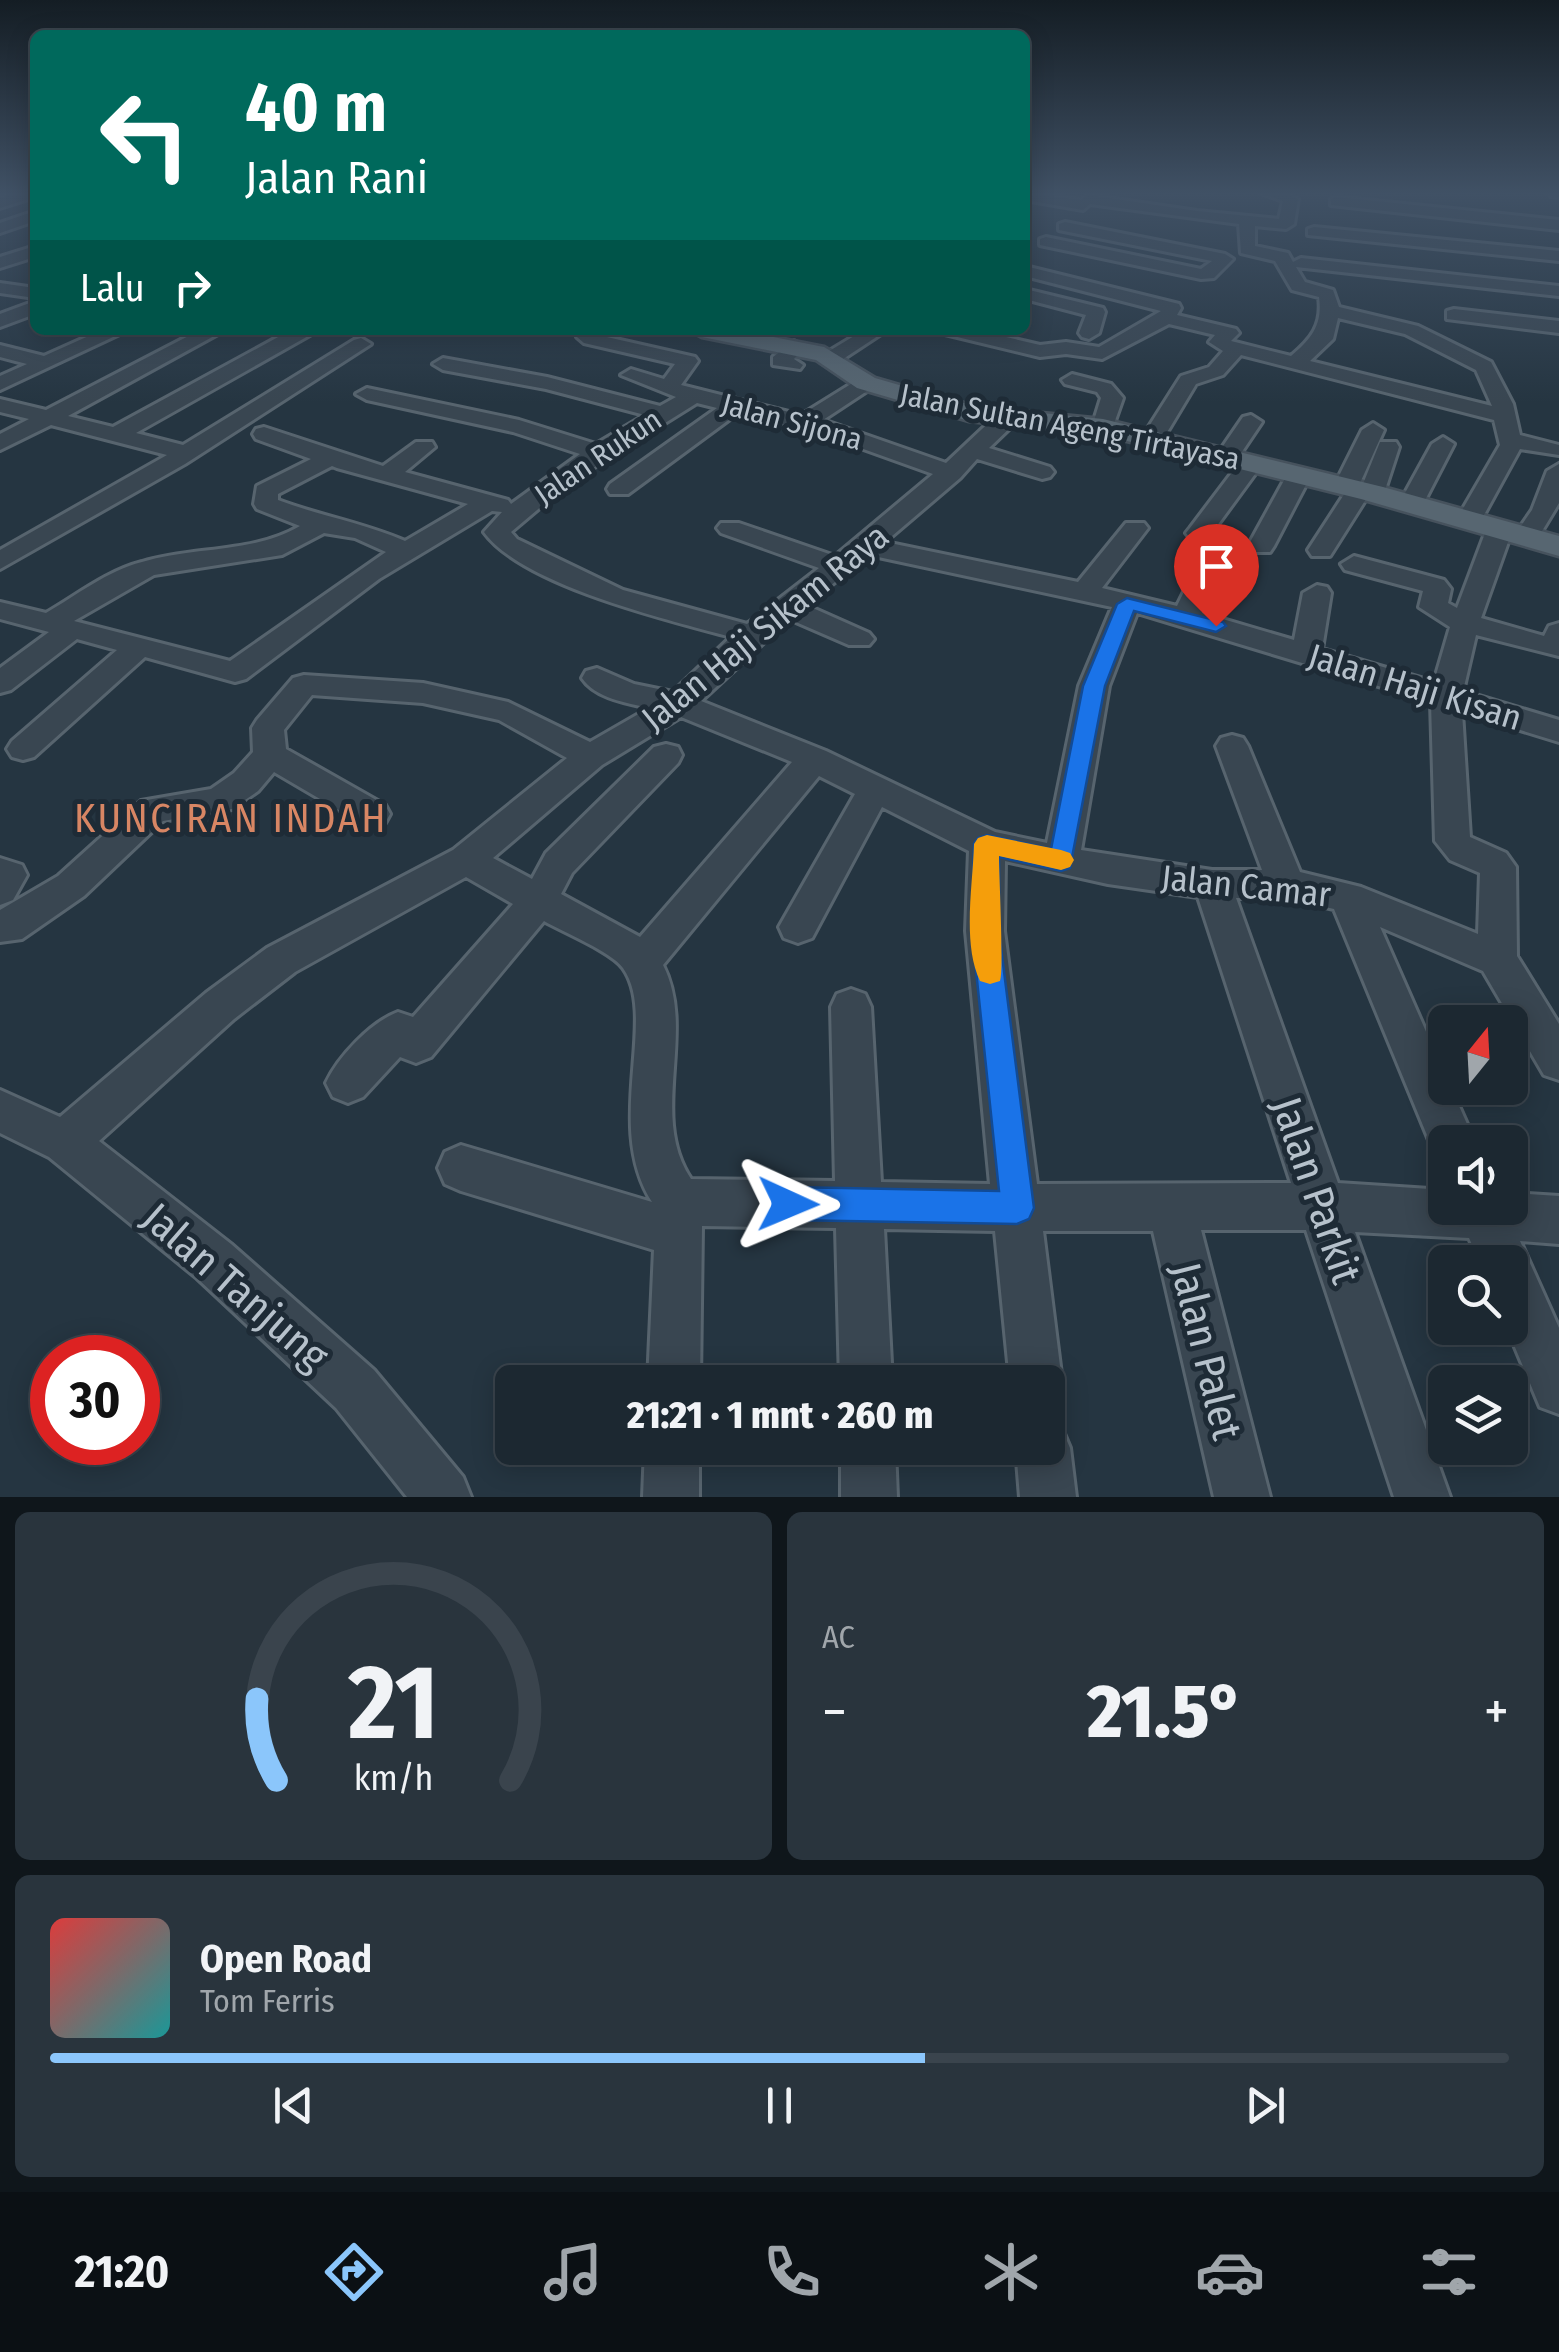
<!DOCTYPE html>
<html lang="id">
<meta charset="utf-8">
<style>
body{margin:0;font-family:"Fira Sans Condensed",sans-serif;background:#29343d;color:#f1f3f6;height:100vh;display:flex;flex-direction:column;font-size:38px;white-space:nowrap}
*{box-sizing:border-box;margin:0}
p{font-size:32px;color:#a0a6ab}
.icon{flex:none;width:55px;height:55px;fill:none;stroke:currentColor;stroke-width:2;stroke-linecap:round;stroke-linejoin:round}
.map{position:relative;height:1497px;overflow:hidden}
.drawer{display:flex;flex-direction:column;gap:15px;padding:15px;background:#0f161b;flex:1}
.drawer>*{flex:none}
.guide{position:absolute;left:30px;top:30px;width:1000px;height:305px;border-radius:15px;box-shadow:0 5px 25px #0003,0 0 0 2px #3a444d;background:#00695c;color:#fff;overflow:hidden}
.needle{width:65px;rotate:18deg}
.fabs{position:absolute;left:1428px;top:1005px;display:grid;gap:20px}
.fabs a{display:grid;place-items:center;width:100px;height:100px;border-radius:15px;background:#1c2831;box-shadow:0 5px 25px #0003,0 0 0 2px #3a444d;font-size:50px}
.speed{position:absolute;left:30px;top:1335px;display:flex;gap:20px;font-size:50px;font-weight:700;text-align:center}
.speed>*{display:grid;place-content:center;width:130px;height:130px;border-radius:50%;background:#1c2831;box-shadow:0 5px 25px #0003,0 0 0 2px #3a444d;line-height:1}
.speed .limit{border:15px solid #d22;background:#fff;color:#111}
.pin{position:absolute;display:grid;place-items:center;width:85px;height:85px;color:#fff;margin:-102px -42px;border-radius:50% 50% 50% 0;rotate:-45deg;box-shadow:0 0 10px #0007}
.pin .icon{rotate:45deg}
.me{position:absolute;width:110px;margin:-55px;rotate:91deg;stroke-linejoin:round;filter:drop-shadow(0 0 8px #0008)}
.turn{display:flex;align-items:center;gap:35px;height:210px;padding:0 50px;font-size:45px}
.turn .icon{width:130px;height:130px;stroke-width:2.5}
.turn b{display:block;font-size:70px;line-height:85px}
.then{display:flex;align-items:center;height:95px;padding:0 50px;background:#0003;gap:20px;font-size:38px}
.big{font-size:75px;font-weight:800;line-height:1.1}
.drawer .widget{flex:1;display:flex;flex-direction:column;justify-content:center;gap:15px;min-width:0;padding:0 35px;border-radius:15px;background:#29343d}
.drawer .dial{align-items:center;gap:0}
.dial svg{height:260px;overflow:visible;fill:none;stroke:#3a444d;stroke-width:7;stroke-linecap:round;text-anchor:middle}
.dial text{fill:#f1f3f6;stroke:none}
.song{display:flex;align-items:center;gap:30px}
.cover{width:120px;height:120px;border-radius:15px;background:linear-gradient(135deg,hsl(0 70% 55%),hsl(180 70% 35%))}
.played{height:10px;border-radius:5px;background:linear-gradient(90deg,#8bc6fb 60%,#3a444d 60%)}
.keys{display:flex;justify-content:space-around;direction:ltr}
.heat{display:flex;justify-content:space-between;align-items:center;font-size:55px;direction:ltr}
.drawer .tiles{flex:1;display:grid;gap:15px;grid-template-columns:1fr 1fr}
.widget:last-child{grid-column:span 2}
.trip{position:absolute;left:495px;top:1365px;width:570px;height:100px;border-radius:15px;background:#1c2831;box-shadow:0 5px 25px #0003,0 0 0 2px #3a444d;font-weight:800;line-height:100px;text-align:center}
.tab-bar{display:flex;height:160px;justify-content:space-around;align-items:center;background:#0b1014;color:#a0a6ab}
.tab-bar .icon{width:70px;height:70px}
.tab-bar .selected{color:#8bc6fb}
.tab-bar b{font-size:45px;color:#f1f3f6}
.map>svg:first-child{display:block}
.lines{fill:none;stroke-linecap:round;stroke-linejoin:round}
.minor-casing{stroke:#57646e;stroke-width:6}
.major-casing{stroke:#46525d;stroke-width:5}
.minor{fill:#394651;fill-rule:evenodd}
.major{fill:#576671;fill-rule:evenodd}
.route{fill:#1a73e8;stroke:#114b97;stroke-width:2.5}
.slow{fill:#f59e0b}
.labels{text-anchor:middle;stroke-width:10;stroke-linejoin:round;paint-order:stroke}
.far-street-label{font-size:30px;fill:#b6c1cb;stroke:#1e2b36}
.street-label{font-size:35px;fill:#b6c1cb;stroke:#1e2b36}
.quarter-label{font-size:40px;letter-spacing:2.5px;fill:#d88664;stroke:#1e2b36}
.near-street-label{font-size:42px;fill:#b6c1cb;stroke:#1e2b36}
</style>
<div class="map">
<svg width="1559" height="1497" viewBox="0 0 1559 1497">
<rect width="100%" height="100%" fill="#253541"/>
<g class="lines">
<g class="minor-casing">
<g id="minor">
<polygon points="16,193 35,193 35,197 0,208 0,198"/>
<path d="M1025,193L1081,200L1088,195L1197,211L1279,219L1283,201L1261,193H1286L1298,199L1294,224L1286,229L1255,226V246L1288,253L1293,262L1301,258L1559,286V296L1296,267L1305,282L1333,290L1339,307L1418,326L1491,362L1513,404L1520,435L1559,445V455L1520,449L1479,524H1461L1457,519L1500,445L1494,420L1241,355L1223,375L1196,384L1160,444H1144L1141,439L1181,376L1209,367L1223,351L1209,342L1215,335L1169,324L1102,359L1066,354L1040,357L945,334L942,330H976L1040,345L1066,342L1099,347L1161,311L1025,276V266L1179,304L1181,308L1177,315L1236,329L1239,333L1231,341L1291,356C1311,339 1323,325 1319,297L1292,290L1275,261L1241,253L1239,224L1090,204L1083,210L1025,200ZM1338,318L1405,334L1476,370L1492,406L1310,361L1333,339Z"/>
<polygon points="1549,193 1559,193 1559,197 1551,196"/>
<polygon points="1336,197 1559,220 1559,230 1331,205 1331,199"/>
<polygon points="35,211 35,221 0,233 0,223"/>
<polygon points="1065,222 1225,254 1233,259 1214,278 1201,279 1040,245 1040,239 1046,237 1201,269 1212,261 1059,230 1059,224"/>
<polygon points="1314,227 1559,251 1559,261 1308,235 1308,229"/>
<polygon points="35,246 35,257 0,268 0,257"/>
<polygon points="0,283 35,288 35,298 0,293"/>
<polygon points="1025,289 1103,308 1105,312 1099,333 1089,339 1082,337 1079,333 1086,315 1025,299"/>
<polygon points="35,301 35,314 0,327 0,314"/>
<polygon points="1454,309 1559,321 1559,333 1447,319 1447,311"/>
<polygon points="102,330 128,330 0,390 0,376 27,364 0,357 0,345 44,356"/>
<polygon points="200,330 225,330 68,416 113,427 291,330 312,330 310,335 136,433 183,445 354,340 361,338 371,344 185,464 0,569 0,550 167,455 51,425 0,450 0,434 29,419 0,412 0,399 46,410"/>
<path d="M582,330H602L598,335L695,357L698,361L681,385L801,415L859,379H873L876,383L873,387L823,420L946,463L999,413H1015L1018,418L1015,423L989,448L1050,467L1054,472L1050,477L1042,479L977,459L960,478L885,542L1078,582L1126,523H1144L1148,528L1102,588L1177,606L1205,549H1223L1227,555L1202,613L1294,640L1303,593L1317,585L1327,587L1331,593L1322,649L1434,682L1450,627L1419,607L1423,591L1345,570L1341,564L1354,556L1444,580L1451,589L1448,603L1457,608L1487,528L1491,523H1509L1513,528L1481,618L1544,636L1549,626L1559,623V656L1476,635L1463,691L1559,720V742L1462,712L1470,837L1506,853L1516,867L1517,956L1559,1024V1080L1544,1075L1483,971L1380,927L1445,1075V1088H1451L1475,1142H1445V1161L1436,1157L1334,909L1286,898H1236L1338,1183L1445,1190V1208H1510V1193L1559,1196V1244L1520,1241L1559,1328V1414L1540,1407L1507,1328H1510V1262H1480L1469,1238L1355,1232L1450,1497H1394L1306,1230H1201L1270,1497H1214L1153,1231H1043L1062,1382L1055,1401L1048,1404V1382H1010L995,1231L884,1229L892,1382H840L836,1228L702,1226L700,1382H648L654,1250L461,1191L445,1184L438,1168L445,1152L461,1145L652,1202C603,1125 659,1018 623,968C612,952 563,932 544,921L431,1057L416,1063L400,1057L363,1097L348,1103L333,1097L326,1083C338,1057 371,1022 398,1012L413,1017L513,904L466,877L295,972L234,1019L99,1141L231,1244L374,1370L463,1477L471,1497H407L336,1408L197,1278L49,1157L0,1133V1090L60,1117L206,993L267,948L453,850L567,758L499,720L423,703L312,695L284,730L286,749L385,805L390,814L385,823L373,827L361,823L274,772L258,791L232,809L163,821L84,896L22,939L0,942V910L58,876L141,801L211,789L234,773L253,752L252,728L257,720L293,678L304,675L423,683L508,702L590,742L649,708C627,703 595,698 582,678L586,671L597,668L634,684L673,692L731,637C668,620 522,585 484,532L502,512L492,511L379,579L246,679L235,682L145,657L34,757L23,760L12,757L7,749L12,741L117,650L77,639L11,690L0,693V668L49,632L0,619V602L46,613C77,595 107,571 142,562C194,546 252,554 300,526L257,509L254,504L257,486L311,459L256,439L253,434L256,429L264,427L383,466L416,442H432L435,447L405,472L508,500L511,504L580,454L513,432L367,400L356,394L367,388L519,420L596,444L645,415L546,389L443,370L433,364L443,358L547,377L660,406L676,397L621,375L631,369L664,379L675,364L584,343L577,337ZM697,403L717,408L610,484L607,489L610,494H628L738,413L816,432L933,474L835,556L739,523H721L717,528L721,533L819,568L747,624L623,590L517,539L511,532L569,483ZM332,466L337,468L468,504L405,541C364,523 320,516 278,500V494ZM324,533L355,538L386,552L230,661L74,621L154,575L282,555ZM869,555L1112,607L1079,686L1047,843L995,832L826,751L701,701L789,619L849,645H869L874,639L869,633L806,605ZM1137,613L1431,702L1435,841L1450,860L1480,873L1478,934L1361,887L1300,872L1248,746L1243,738L1232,735L1221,738L1216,746L1262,870H1212L1081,850L1109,686ZM681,717L792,762L640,937L561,894L572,873L678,763L682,755L678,747L666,744L654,747L546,853L532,879L493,858L602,765ZM819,776L855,794L779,927L784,938L798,943L812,938L882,807L969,851L966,931L990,1184L881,1182L871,1007L865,994L851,989L837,994L831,1007L835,1181L691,1179C648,1115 697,1032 663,965ZM1005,861L1108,884L1198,897L1291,1183L1037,1184L1004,931Z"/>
<polygon points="864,330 887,330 840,361 826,361 826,353"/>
<polygon points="794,341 804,347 794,359 803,365 800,369 773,365 773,357"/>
<polygon points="1072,374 1111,384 1123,398 1111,432 1103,434 1092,427 1101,398 1097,392 1065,384 1062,380"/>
<polygon points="1251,415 1262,422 1235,462 1219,462 1215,457 1219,452 1243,417"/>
<polygon points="1373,423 1384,430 1360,483 1363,484 1380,442 1396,442 1399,447 1384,493 1381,498 1366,499 1330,556 1312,556 1308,550 1345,493 1334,486 1362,430"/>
<polygon points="1443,437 1454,444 1423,504 1411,511 1402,509 1399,504 1432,444"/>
<polygon points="1251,456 1263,463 1208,538 1190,538 1186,533 1190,528 1243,458"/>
<polygon points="1559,464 1559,503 1536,541 1518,541 1514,536 1532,510 1547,471"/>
<polygon points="1299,468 1311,475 1274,546 1270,552 1252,552 1248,546 1287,475"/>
<polygon points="0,858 22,865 27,875 13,900 0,905"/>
<polygon points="1048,1422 1062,1429 1070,1448 1076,1497 1020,1497 1016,1448 1048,1448"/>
<polygon points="645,1448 699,1448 699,1497 643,1497"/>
<polygon points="841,1448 895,1448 897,1497 841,1497"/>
</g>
</g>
<g class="major-casing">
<polygon id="major" points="690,330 738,330 824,347 875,378 930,394 979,407 1103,419 1383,487 1559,536 1559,556 1361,499 1103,435 969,421 857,388 816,360 702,337"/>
</g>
<use href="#minor" class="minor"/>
<use href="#major" class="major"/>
</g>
<linearGradient id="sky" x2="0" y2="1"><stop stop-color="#141d24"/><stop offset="0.48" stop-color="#405165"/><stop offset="1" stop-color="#405165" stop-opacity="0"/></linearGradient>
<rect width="1559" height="403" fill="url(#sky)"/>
<polygon class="route" points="1127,598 1223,622 1226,626 1216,632 1134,611 1105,686 1070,868 1061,871 999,857 999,932 1034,1208 1029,1219 1017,1224 788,1220 777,1215 772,1204 777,1192 788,1187 999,1191 972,932 974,844 978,838 987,835 1051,849 1083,686 1117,604"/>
<path class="slow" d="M987,835L1061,850L1070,853L1074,860L1070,867L1061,870L999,856C999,876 1004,971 1000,981L990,984L980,981C962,943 973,885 974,844L978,838Z"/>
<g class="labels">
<g class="far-street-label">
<text transform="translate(792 422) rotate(15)" y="10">Jalan Sijona</text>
<text transform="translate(1070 427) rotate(11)" y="10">Jalan Sultan Ageng Tirtayasa</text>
<text transform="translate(598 457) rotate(-34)" y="10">Jalan Rukun</text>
</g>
<g class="street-label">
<text transform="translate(765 627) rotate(-39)" y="12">Jalan Haji Sikam Raya</text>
<text transform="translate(1415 687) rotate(17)" y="12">Jalan Haji Kisan</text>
<text transform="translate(1246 886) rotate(6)" y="12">Jalan Camar</text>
</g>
<g class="quarter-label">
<text x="231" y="832">KUNCIRAN INDAH</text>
</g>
<g class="near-street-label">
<text transform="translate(1317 1190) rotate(71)" y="15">Jalan Parkit</text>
<text transform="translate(236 1286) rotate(41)" y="15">Jalan Tanjung</text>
<text transform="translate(1207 1351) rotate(76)" y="15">Jalan Palet</text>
</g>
</g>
</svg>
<div class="fabs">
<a><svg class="needle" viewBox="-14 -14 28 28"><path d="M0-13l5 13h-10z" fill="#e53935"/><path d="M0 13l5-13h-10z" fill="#a0a6ab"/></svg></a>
<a><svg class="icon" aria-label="sound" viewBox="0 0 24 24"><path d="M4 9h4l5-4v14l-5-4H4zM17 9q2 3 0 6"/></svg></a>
<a><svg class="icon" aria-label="search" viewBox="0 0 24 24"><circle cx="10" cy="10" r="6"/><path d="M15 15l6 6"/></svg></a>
<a><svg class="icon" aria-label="layers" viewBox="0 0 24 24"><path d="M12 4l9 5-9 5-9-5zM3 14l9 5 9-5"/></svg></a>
</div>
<div class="speed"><div class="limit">30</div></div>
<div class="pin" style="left:1216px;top:626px;background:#d93025"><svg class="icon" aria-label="arrive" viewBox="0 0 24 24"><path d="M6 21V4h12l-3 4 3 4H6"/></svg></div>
<svg class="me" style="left:788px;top:1204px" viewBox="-20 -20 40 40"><path d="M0-17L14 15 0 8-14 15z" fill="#1a73e8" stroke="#fff" stroke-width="4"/></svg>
<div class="trip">21:21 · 1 mnt · 260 m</div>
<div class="guide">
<div class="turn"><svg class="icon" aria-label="left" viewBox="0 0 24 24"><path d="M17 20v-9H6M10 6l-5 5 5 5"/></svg><div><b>40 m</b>Jalan Rani</div></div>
<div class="then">Lalu<svg class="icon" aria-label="right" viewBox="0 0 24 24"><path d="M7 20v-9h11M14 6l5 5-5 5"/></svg></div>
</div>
</div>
<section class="drawer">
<div class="tiles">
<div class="widget dial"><svg viewBox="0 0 100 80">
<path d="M14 69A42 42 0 1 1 86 69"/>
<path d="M14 69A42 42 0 0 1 8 44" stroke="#8bc6fb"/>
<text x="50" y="56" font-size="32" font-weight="700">21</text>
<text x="50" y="72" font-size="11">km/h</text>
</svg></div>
<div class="widget"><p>AC</p>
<div class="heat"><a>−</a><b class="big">21.5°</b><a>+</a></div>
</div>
<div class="widget">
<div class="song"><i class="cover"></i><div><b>Open Road</b><p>Tom Ferris</p></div></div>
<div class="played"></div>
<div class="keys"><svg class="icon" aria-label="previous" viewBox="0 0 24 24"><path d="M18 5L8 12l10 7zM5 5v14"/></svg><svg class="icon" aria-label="pause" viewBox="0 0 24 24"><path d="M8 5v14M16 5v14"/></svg><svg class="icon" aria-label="next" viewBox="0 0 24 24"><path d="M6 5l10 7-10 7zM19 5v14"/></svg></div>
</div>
</div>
</section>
<nav class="tab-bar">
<b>21:20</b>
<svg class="icon selected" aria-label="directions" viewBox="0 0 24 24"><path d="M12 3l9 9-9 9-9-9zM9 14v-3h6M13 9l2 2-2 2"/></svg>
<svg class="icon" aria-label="music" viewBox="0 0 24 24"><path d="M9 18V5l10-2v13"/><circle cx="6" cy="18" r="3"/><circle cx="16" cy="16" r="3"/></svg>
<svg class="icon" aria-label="phone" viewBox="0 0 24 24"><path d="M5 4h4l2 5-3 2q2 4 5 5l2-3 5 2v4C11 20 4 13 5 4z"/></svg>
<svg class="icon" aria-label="climate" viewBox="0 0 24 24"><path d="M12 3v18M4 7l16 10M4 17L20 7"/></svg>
<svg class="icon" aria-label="car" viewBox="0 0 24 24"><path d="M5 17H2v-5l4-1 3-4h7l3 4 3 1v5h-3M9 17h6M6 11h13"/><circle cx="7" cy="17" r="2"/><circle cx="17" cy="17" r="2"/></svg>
<svg class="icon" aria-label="filters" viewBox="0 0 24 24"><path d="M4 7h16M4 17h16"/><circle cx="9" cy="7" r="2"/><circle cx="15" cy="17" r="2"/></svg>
</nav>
